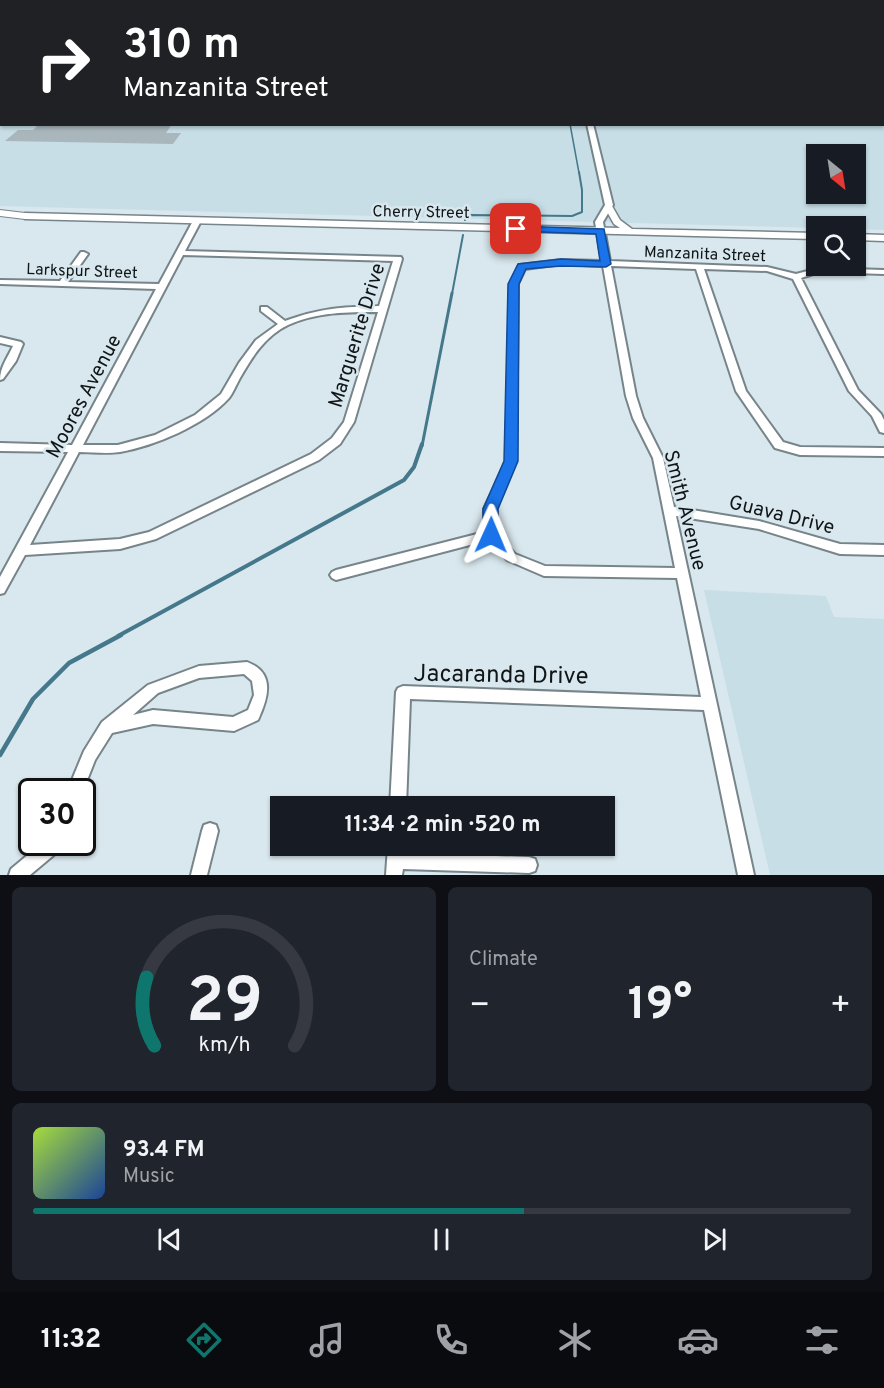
<!DOCTYPE html>
<meta charset="utf-8">
<style>
body{margin:0;font-family:Overpass,sans-serif;background:#20242c;color:#f1f3f6;height:100vh;display:flex;flex-direction:column;font-size:22px;white-space:nowrap}
*{box-sizing:border-box;margin:0}
p{font-size:20px;color:#9ea1a6}
.icon{flex:none;width:33px;height:33px;fill:none;stroke:currentColor;stroke-width:2;stroke-linecap:round;stroke-linejoin:round}
.map{position:relative;height:875px;overflow:hidden}
.details{display:flex;flex-direction:column;gap:12px;padding:12px;background:#0d0f14;flex:1}
.details>*{flex:none}
.hud{position:absolute;left:0px;top:0px;width:885px;height:126px;box-shadow:0 2px 4px #0004;background:#202124;color:#fff;overflow:hidden}
.needle{width:39px;rotate:150deg}
.controls{position:absolute;left:806px;top:144px;display:grid;gap:12px}
.controls a{display:grid;place-items:center;width:60px;height:60px;border-radius:0px;background:#171b24;box-shadow:0 2px 4px #0004;font-size:30px}
.speed{position:absolute;left:18px;top:778px;display:flex;gap:12px;font-size:30px;font-weight:700;text-align:center}
.speed>*{display:grid;place-content:center;width:78px;height:78px;border-radius:50%;background:#171b24;box-shadow:0 2px 4px #0004;line-height:1}
.speed .limit{border:3px solid #111;border-radius:9px;background:#fff;color:#111}
.pin{position:absolute;display:grid;place-items:center;width:51px;height:51px;color:#fff;margin:-26px;border-radius:12px;box-shadow:0 3px 9px #0006}
.me{position:absolute;width:66px;margin:-33px;rotate:1deg;stroke-linejoin:round;filter:drop-shadow(0 0 4px #0008)}
.turn{display:flex;align-items:center;gap:21px;height:126px;padding:0 24px;font-size:27px}
.turn .icon{width:78px;height:78px;stroke-width:2.5}
.turn b{display:block;font-size:42px;line-height:51px}
.big{font-size:45px;font-weight:700;line-height:1.1}
.details .card{flex:1;display:flex;flex-direction:column;justify-content:center;gap:9px;min-width:0;padding:0 21px;border-radius:9px;background:#20242c}
.details .dial{align-items:center;gap:0}
.dial svg{height:156px;overflow:visible;fill:none;stroke:#363941;stroke-width:7;stroke-linecap:round;text-anchor:middle}
.dial text{fill:#f1f3f6;stroke:none}
.song{display:flex;align-items:center;gap:18px}
.cover{width:72px;height:72px;border-radius:9px;background:linear-gradient(135deg,hsl(80 70% 55%),hsl(220 70% 35%))}
.played{height:6px;border-radius:3px;background:linear-gradient(90deg,#0f766e 60%,#363941 60%)}
.keys{display:flex;justify-content:space-around;direction:ltr}
.heat{display:flex;justify-content:space-between;align-items:center;font-size:33px;direction:ltr}
.details .tiles{flex:1;display:grid;gap:12px;grid-template-columns:1fr 1fr}
.card:last-child{grid-column:span 2}
.trip{position:absolute;left:270px;top:796px;width:345px;height:60px;border-radius:0px;background:#171b24;box-shadow:0 2px 4px #0004;font-weight:700;line-height:60px;text-align:center}
.tabs{display:flex;height:96px;justify-content:space-around;align-items:center;background:#090b0e;color:#9ea1a6}
.tabs .icon{width:42px;height:42px}
.tabs .current{color:#0f766e}
.tabs b{font-size:27px;color:#f1f3f6}
.map>svg:first-child{display:block}
.built{fill:#c7dee7;fill-rule:evenodd}
.water{fill:#5aa3bc;stroke:#44788a;stroke-width:1.5}
.lines{fill:none;stroke-linecap:round;stroke-linejoin:round}
.stream-far4{stroke:#44788a;stroke-width:1.5}
.stream-far3{stroke:#44788a;stroke-width:2}
.stream-far2{stroke:#44788a;stroke-width:3}
.stream-far1{stroke:#44788a;stroke-width:4}
.stream{stroke:#44788a;stroke-width:4.5}
.building{fill:#a9b7bd}
.minor-casing{stroke:#77858a;stroke-width:4}
.tertiary-casing{stroke:#77858a;stroke-width:3}
.secondary-casing{stroke:#77858a;stroke-width:2}
.minor{fill:#fff;fill-rule:evenodd}
.tertiary{fill:#fff;fill-rule:evenodd}
.secondary{fill:#fff;fill-rule:evenodd}
.route{fill:#1a73e8;stroke:#114b97;stroke-width:1.5}
.labels{text-anchor:middle;stroke-width:5;stroke-linejoin:round;paint-order:stroke}
.far-street-label{font-size:16px;fill:#101517;stroke:#d9e8ee}
.street-label{font-size:20px;fill:#101517;stroke:#d9e8ee}
.near-street-label{font-size:24px;fill:#101517;stroke:#d9e8ee}
</style>
<div class="map">
<svg width="884" height="875" viewBox="0 0 884 875">
<rect width="100%" height="100%" fill="#d9e8ee"/>
<g class="built">
<path d="M0,34L2,124H884V34V230L855,229V226L816,228L0,206ZM816,154H855V194H816Z"/>
<polygon points="704,590 826,596 834,617 884,619 884,875 770,875"/>
</g>
<g class="water">
<polygon points="0,0 314,0 2,2 1,22"/>
<polygon points="316,0 770,0 771,1 315,1"/>
</g>
<g class="lines">
<polyline class="stream-far4" points="570,124 579,173"/>
<g class="stream-far3">
<polyline points="465,220 471,215 572,216 582,212 582,190 579,172"/>
<polyline points="452,294 463,235"/>
</g>
<polyline class="stream-far2" points="422,446 452,293"/>
<polyline class="stream-far1" points="118,636 404,480 414,467 422,444"/>
<polyline class="stream" points="0,755 33,699 69,663 121,635"/>
</g>
<polygon class="building" points="39,124 172,124 166,133 181,133 173,144 5,141 18,130 33,130"/>
<g class="lines">
<g class="minor-casing">
<g id="minor">
<path d="M587,124H593L613,205L603,222L610,261L767,267L796,274L819,268L884,270V274L819,272L801,278L858,390L881,414L884,420V433L880,432L872,416L849,391L793,279L767,271L704,269L746,391L783,442L800,447L884,448V456L800,455L775,448L736,391L696,269L611,266L636,396L643,418L663,458L674,507L759,521L840,544L884,545V555L840,554L759,529L676,516L754,875H738L704,710L410,699L406,807H390L396,692L398,688L403,686L701,697L677,578L544,576L507,560L489,540L336,580L332,578L330,575L332,572L336,570L485,532L484,509L506,461L510,284L519,265L561,260L602,261L595,222L605,205ZM561,264L603,266L626,396L633,418L653,458L675,568L545,566L515,554L497,534L496,509L516,461L518,284L525,269Z"/>
<path d="M194,219L201,221L185,251L401,257L402,259L354,422L340,444L319,460L156,539L120,549L25,555L4,593L0,594V577L68,452L0,451V443L72,445L156,289L0,284V280L60,281L81,252H84L88,254L68,282L159,284ZM183,255L393,261L379,306C342,307 321,308 285,321L267,307H261V311L278,324L256,340L239,363L221,394L195,415L155,435L118,445H83ZM378,312L344,422L332,438L311,454L149,532L120,539L30,545L79,452C92,452 107,454 120,452C154,446 205,425 229,398C233,393 236,385 240,378C252,357 265,336 288,325C317,312 347,312 378,312Z"/>
<path d="M0,337L21,342L23,344L16,361L3,379L0,380C0,367 8,357 13,346L0,343Z"/>
<path d="M247,662C276,673 268,698 258,720L234,731L153,724L112,733L95,760L82,793L67,792L84,751L102,722L148,685L199,666ZM244,674L252,681L254,695L248,710L233,717L153,710L133,715L158,693L199,678Z"/>
<polygon points="210,823 216,825 218,831 207,875 191,875 202,831 204,825"/>
<polygon points="42,843 63,843 61,849 30,875 9,875 11,869"/>
<polygon points="388,846 404,846 404,853 529,857 535,859 537,865 535,871 529,873 403,869 402,875 386,875"/>
</g>
</g>
<g class="tertiary-casing">
<g id="tertiary">
<polygon points="606,206 612,206 620,220 632,229 816,233 816,239 25,219 21,216 25,213 620,228 614,224 605,208"/>
<polygon points="855,234 884,235 884,241 855,240"/>
</g>
</g>
<g class="secondary-casing">
<polygon id="secondary" points="0,210 25,213 30,216 25,219 0,216"/>
</g>
<use href="#minor" class="minor"/>
<use href="#tertiary" class="tertiary"/>
<use href="#secondary" class="secondary"/>
</g>
<polygon class="route" points="516,226 604,229 611,264 606,267 561,266 526,269 519,284 518,461 498,509 499,535 497,539 486,539 483,535 483,509 504,461 508,284 518,264 561,259 600,261 596,234 513,231 511,229"/>
<g class="labels">
<g class="far-street-label">
<text transform="translate(421 211) rotate(1)" y="6">Cherry Street</text>
<text transform="translate(705 253) rotate(2)" y="6">Manzanita Street</text>
<text transform="translate(82 270) rotate(2)" y="6">Larkspur Street</text>
</g>
<g class="street-label">
<text transform="translate(356 335) rotate(-73)" y="7">Marguerite Drive</text>
<text transform="translate(83 396) rotate(-62)" y="7">Moores Avenue</text>
<text transform="translate(686 510) rotate(76)" y="7">Smith Avenue</text>
<text transform="translate(782 514) rotate(14)" y="7">Guava Drive</text>
</g>
<g class="near-street-label">
<text transform="translate(501 674) rotate(1)" y="8">Jacaranda Drive</text>
</g>
</g>
</svg>
<div class="controls">
<a><svg class="needle" viewBox="-14 -14 28 28"><path d="M0-13l5 13h-10z" fill="#e53935"/><path d="M0 13l5-13h-10z" fill="#9ea1a6"/></svg></a>
<a><svg class="icon" aria-label="search" viewBox="0 0 24 24"><circle cx="10" cy="10" r="6"/><path d="M15 15l6 6"/></svg></a>
</div>
<div class="speed"><div class="limit">30</div></div>
<div class="pin" style="left:516px;top:229px;background:#d93025"><svg class="icon" aria-label="arrive" viewBox="0 0 24 24"><path d="M6 21V4h12l-3 4 3 4H6"/></svg></div>
<svg class="me" style="left:491px;top:535px" viewBox="-20 -20 40 40"><path d="M0-17L14 15 0 8-14 15z" fill="#1a73e8" stroke="#fff" stroke-width="4"/></svg>
<div class="trip">11:34 · 2 min · 520 m</div>
<div class="hud">
<div class="turn"><svg class="icon" aria-label="right" viewBox="0 0 24 24"><path d="M7 20v-9h11M14 6l5 5-5 5"/></svg><div><b>310 m</b>Manzanita Street</div></div>
</div>
</div>
<section class="details">
<div class="tiles">
<div class="card dial"><svg viewBox="0 0 100 80">
<path d="M14 69A42 42 0 1 1 86 69"/>
<path d="M14 69A42 42 0 0 1 10 34" stroke="#0f766e"/>
<text x="50" y="56" font-size="32" font-weight="700">29</text>
<text x="50" y="72" font-size="11">km/h</text>
</svg></div>
<div class="card"><p>Climate</p>
<div class="heat"><a>−</a><b class="big">19°</b><a>+</a></div>
</div>
<div class="card">
<div class="song"><i class="cover"></i><div><b>93.4 FM</b><p>Music</p></div></div>
<div class="played"></div>
<div class="keys"><svg class="icon" aria-label="previous" viewBox="0 0 24 24"><path d="M18 5L8 12l10 7zM5 5v14"/></svg><svg class="icon" aria-label="pause" viewBox="0 0 24 24"><path d="M8 5v14M16 5v14"/></svg><svg class="icon" aria-label="next" viewBox="0 0 24 24"><path d="M6 5l10 7-10 7zM19 5v14"/></svg></div>
</div>
</div>
</section>
<nav class="tabs">
<b>11:32</b>
<svg class="icon current" aria-label="directions" viewBox="0 0 24 24"><path d="M12 3l9 9-9 9-9-9zM9 14v-3h6M13 9l2 2-2 2"/></svg>
<svg class="icon" aria-label="music" viewBox="0 0 24 24"><path d="M9 18V5l10-2v13"/><circle cx="6" cy="18" r="3"/><circle cx="16" cy="16" r="3"/></svg>
<svg class="icon" aria-label="phone" viewBox="0 0 24 24"><path d="M5 4h4l2 5-3 2q2 4 5 5l2-3 5 2v4C11 20 4 13 5 4z"/></svg>
<svg class="icon" aria-label="climate" viewBox="0 0 24 24"><path d="M12 3v18M4 7l16 10M4 17L20 7"/></svg>
<svg class="icon" aria-label="car" viewBox="0 0 24 24"><path d="M5 17H2v-5l4-1 3-4h7l3 4 3 1v5h-3M9 17h6M6 11h13"/><circle cx="7" cy="17" r="2"/><circle cx="17" cy="17" r="2"/></svg>
<svg class="icon" aria-label="filters" viewBox="0 0 24 24"><path d="M4 7h16M4 17h16"/><circle cx="9" cy="7" r="2"/><circle cx="15" cy="17" r="2"/></svg>
</nav>
